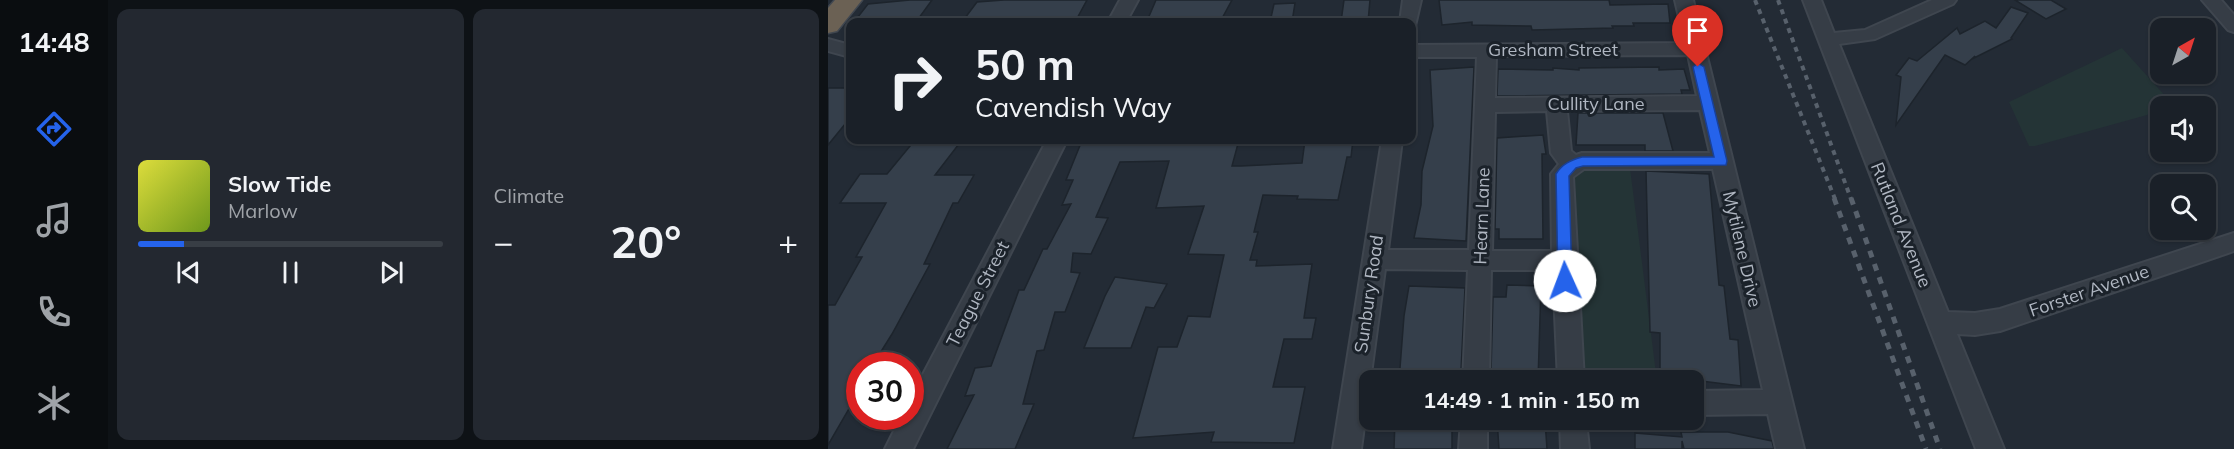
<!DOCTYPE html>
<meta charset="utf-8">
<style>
body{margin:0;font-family:Mulish,sans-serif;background:#232830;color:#f1f3f6;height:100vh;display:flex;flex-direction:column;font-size:22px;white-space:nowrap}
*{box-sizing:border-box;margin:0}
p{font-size:20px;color:#9fa3a8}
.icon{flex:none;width:33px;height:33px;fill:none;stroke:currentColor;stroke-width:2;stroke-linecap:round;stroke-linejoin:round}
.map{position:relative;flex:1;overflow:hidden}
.drawer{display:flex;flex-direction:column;gap:9px;padding:9px;background:#0e1216;width:720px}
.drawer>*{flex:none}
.banner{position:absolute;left:18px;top:18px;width:570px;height:126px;border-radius:12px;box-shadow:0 2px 4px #0004,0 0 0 2px #383e45;background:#1a2028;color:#f1f3f6;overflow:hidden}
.needle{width:39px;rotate:39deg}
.buttons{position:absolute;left:1322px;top:18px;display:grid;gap:12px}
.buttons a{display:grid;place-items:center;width:66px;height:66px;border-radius:12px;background:#1a2028;box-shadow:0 2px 4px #0004,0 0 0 2px #383e45;font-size:30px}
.speed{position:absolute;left:18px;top:352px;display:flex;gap:12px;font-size:30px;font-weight:700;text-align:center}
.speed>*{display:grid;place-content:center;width:78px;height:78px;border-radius:50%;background:#1a2028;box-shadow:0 2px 4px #0004,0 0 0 2px #383e45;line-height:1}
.speed .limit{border:9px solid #d22;background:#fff;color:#111}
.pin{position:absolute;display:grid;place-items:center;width:51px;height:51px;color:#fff;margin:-62px -26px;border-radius:50% 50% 50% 0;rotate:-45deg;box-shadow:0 0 6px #0007}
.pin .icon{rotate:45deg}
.me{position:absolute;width:66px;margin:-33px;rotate:358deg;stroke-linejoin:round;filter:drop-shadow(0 0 4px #0008)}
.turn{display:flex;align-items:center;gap:21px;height:126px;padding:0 30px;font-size:27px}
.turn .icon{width:78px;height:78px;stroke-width:2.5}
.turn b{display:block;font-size:42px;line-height:51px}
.big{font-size:45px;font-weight:700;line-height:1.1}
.drawer .card{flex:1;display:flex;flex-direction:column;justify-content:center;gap:9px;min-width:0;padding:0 21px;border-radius:12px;background:#232830}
.song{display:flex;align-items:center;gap:18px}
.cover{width:72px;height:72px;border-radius:9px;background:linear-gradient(135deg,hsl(60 70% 55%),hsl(80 70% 35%))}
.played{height:6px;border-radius:3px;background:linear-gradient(90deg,#2563eb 15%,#383e45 15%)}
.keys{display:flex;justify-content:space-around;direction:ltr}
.heat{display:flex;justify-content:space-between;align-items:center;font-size:33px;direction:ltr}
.drawer .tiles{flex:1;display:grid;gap:9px;grid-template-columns:repeat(2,1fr)}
.trip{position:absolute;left:531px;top:370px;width:345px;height:60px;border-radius:12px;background:#1a2028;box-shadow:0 2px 4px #0004,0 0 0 2px #383e45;font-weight:700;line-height:60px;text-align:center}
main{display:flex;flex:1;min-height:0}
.menu{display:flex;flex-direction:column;width:108px;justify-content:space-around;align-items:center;background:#0a0d10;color:#9fa3a8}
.menu .icon{width:42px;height:42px}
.menu .selected{color:#2563eb}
.menu b{font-size:27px;color:#f1f3f6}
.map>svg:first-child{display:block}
.green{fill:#243436}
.building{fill:#353f4b;stroke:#1d242c;stroke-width:1.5}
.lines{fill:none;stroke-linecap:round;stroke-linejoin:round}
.minor-casing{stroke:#3f464f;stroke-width:4}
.highway-casing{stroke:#404750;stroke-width:3}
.minor{fill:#363d46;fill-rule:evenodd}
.highway{fill:#6b6154;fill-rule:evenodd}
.rail-far1{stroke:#58616c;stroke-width:4;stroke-dasharray:5 5;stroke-linecap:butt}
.rail{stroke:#58616c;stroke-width:5;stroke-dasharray:7 7;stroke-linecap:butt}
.route{fill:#2563eb;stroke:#184099;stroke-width:1.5}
.labels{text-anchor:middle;stroke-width:6;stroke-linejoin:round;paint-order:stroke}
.street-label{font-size:18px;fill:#b0b7c2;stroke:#1b222a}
</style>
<main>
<nav class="menu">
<b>14:48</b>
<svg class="icon selected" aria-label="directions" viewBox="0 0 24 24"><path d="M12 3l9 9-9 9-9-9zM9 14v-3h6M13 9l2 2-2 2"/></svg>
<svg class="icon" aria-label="music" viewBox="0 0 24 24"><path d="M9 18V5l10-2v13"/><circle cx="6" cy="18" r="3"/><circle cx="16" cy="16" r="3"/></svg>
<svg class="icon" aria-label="phone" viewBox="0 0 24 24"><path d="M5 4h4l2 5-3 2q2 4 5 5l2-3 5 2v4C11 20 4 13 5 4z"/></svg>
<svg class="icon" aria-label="climate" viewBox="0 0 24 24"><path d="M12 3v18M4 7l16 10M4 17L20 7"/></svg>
</nav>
<section class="drawer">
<div class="tiles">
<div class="card">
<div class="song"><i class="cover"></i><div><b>Slow Tide</b><p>Marlow</p></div></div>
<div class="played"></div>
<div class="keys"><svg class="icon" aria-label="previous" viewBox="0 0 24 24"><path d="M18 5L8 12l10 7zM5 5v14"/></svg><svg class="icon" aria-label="pause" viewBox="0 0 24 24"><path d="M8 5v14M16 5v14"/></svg><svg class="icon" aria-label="next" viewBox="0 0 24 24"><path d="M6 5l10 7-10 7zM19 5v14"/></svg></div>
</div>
<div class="card"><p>Climate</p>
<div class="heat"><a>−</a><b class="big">20°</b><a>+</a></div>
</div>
</div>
</section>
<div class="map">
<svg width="1406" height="449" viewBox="0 0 1406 449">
<rect width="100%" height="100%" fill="#232b35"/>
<g class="green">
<polygon points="1294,48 1339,98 1319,115 1207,146 1201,146 1181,102"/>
<polygon points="802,168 829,381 755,381 743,178 756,169"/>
</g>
<g class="building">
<polygon points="82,0 104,0 88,22 26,22 40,4"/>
<polygon points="176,0 259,0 247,22 134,22 149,2"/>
<polygon points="328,0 404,0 392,22 358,22 360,20 319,21"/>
<polygon points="516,0 542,0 540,22 513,22"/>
<polygon points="611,0 781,0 782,5 840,4 842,23 805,23 806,26 784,26 785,28 704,30 703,26 644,25 644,22 614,25"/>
<polygon points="1187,0 1223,0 1238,9 1218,19"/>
<polygon points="467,3 464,22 442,22 446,4"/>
<polygon points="1183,7 1200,13 1183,38 1184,39 1146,58 1147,56 1137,65 1117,55 1068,125 1073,77 1068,75 1081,58 1089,61 1129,28 1132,34 1157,21 1168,28"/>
<polygon points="646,67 638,241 586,238 593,205 594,171 605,126 602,70"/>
<polygon points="831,67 831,70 856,69 862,90 853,90 854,94 669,96 670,69 725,70 725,68 751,70 751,68"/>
<polygon points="0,88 22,88 22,118 0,145"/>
<polygon points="750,113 835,113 845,151 817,151 817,145 748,145"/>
<polygon points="715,135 718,154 714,154 715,239 671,239 671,229 667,229 669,138"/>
<polygon points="87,140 134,140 107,175 146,175 130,203 125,203 96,264 102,264 64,334 44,366 32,366 32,388 29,395 0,445 0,305 7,305 34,257 28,257 58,203 12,203 32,174 59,174"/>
<polygon points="261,140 411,140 404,166 413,166 474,163 477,140 525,140 523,157 519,157 510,200 469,199 470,196 435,195 426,232 430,232 422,260 429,260 428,266 484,264 476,318 488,318 484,339 456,339 445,387 477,387 466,443 383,442 386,432 305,438 330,347 349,347 360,316 382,317 396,255 360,254 376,206 328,208 341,161 292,162 268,217 280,218 263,254 245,253 243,272 252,273 237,312 227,312 216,350 209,351 195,404 206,404 187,449 119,449 146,395 137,396 147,368 163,366 191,290 196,290 215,249 219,249 243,204 234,205 245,180 238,180 253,143 260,143"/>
<polygon points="818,171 881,174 891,285 896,286 902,339 910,340 913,386 865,380 832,381 832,333 822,332"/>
<polygon points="287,277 339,284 326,308 318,307 303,348 256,348 277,296"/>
<polygon points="679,285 713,286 710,381 667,381 667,372 663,372 665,297 678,297"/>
<polygon points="581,286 637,288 633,371 628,371 628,379 571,381 576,316"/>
<polygon points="567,420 624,420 624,449 566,449"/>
<polygon points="669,420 717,420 719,449 671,449"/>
<polygon points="853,432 900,432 944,441 946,449 856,449 854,441 854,449 807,449 807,433 854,437"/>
</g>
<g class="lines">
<g class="minor-casing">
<g id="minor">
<polygon points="292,0 310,0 298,22 280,22"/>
<polygon points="575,0 593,0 587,26 584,27 584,22 572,22"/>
<path d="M847,0H865L976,449H948L940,414L866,415V391L935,390L885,169H756L745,177L756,381H730L725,270H663L661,381H635L640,270L557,269L533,449H505L554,140H574L560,250H641L649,57H584V45L857,43ZM860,55L869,96L667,98L668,56ZM872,110L882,153H754L748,155L743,151L739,111ZM719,111L723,153L731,164L723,174L724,251H664L667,112Z"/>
<polygon points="975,0 993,0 1006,33 1037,30 1104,0 1128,0 1125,4 1047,39 1011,44 1120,312 1147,313 1172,309 1406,233 1406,251 1172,331 1147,335 1129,334 1176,449 1148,449"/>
<polygon points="1374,0 1393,0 1406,15 1406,32 1400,30"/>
<polygon points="0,39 22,45 22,57 0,51"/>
<polygon points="219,140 239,140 85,449 57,449 73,417 82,417 82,399"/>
<polygon points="633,420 659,420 659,449 631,449"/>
<polygon points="732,420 758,420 761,449 733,449"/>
</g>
</g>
<g class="highway-casing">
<polygon id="highway" points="7,0 34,0 9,31 0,33 0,8"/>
</g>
<use href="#minor" class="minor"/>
<use href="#highway" class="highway"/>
<g class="rail-far1">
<polyline points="927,0 1007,199"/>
<polyline points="950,0 1023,199"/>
</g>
<g class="rail">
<polyline points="1006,198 1098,449"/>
<polyline points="1023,198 1112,449"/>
</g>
</g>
<path class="route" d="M870,63L876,67L899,161L898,165L755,166L748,168L741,176L744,281L742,285H732L730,281L728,174C734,164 743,160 754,157H886L865,67Z"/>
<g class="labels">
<g class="street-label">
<text x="725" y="56">Gresham Street</text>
<text x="768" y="110">Cullity Lane</text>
<text transform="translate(654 216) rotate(-88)" y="6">Hearn Lane</text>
<text transform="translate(1073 225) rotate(68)" y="6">Rutland Avenue</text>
<text transform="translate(914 249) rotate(77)" y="6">Mytilene Drive</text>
<text transform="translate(1261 291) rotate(-19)" y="6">Forster Avenue</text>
<text transform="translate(150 294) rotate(-63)" y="6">Teague Street</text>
<text transform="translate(541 294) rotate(-82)" y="6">Sunbury Road</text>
</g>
</g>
</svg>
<div class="buttons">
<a><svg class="needle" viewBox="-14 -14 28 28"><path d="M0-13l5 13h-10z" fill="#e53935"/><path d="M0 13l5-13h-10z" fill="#9fa3a8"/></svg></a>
<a><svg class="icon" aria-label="sound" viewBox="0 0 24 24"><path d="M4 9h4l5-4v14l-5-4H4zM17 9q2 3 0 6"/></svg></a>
<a><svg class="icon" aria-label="search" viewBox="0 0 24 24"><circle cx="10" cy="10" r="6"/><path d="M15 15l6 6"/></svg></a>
</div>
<div class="speed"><div class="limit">30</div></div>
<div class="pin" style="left:870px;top:67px;background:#d93025"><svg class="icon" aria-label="arrive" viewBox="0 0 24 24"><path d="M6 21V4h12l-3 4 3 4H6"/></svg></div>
<svg class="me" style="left:737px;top:281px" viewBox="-20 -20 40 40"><circle r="19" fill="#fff"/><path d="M0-13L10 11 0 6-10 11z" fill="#2563eb"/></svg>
<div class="trip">14:49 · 1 min · 150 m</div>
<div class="banner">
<div class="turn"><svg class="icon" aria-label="right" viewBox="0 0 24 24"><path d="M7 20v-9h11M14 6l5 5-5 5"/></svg><div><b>50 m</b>Cavendish Way</div></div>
</div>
</div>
</main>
